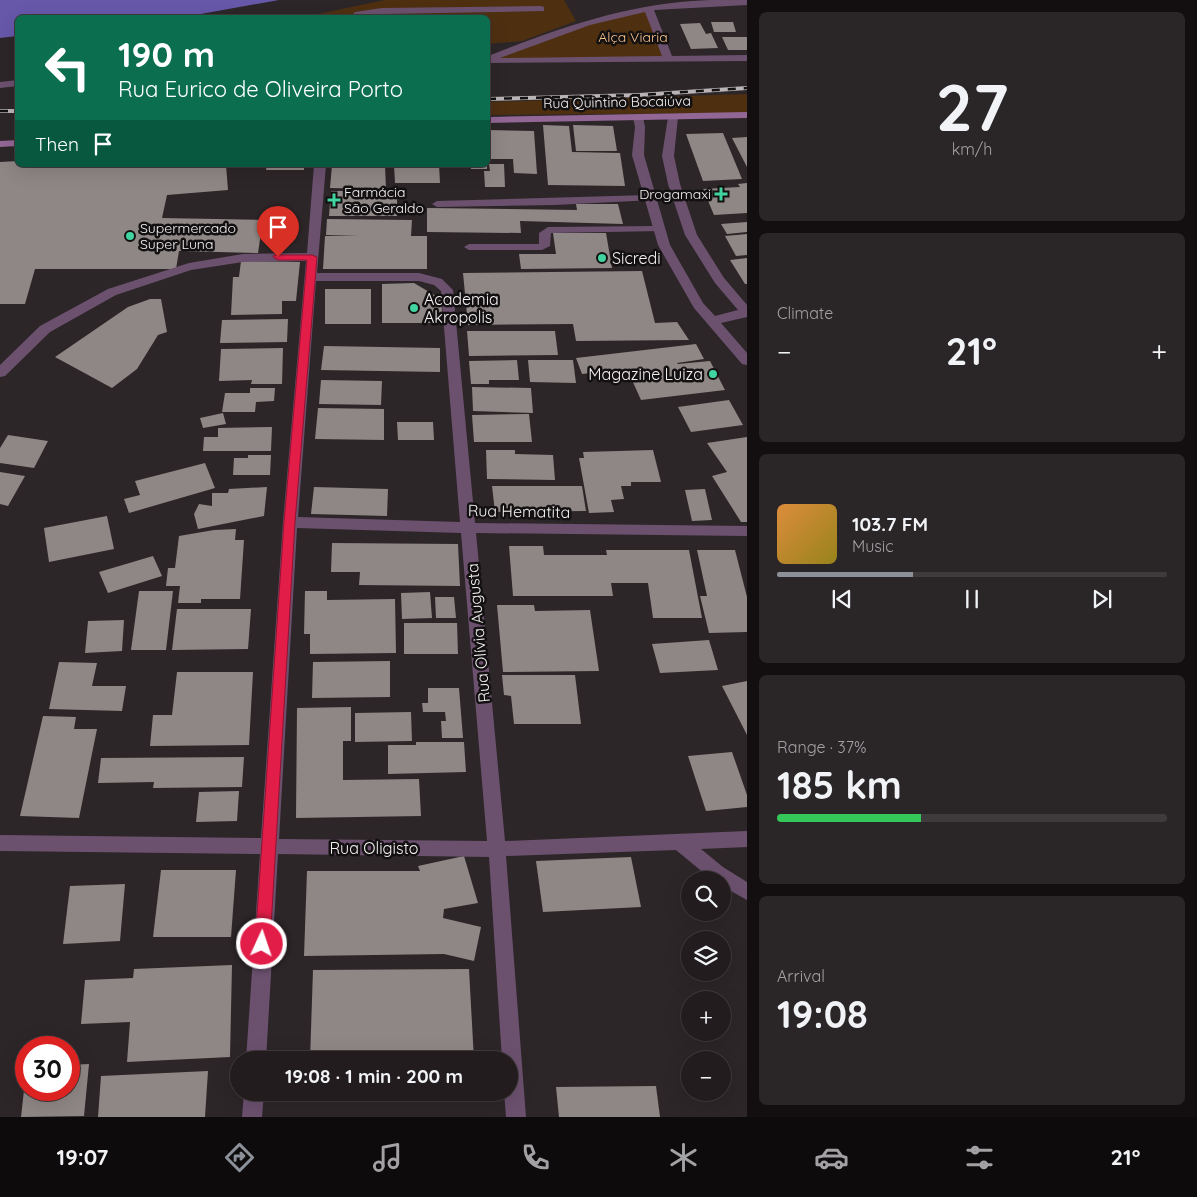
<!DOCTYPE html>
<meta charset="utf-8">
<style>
body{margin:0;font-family:Quicksand,sans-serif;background:#2a2527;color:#f1f3f6;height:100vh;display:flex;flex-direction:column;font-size:19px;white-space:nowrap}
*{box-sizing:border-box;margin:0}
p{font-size:16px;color:#a2a1a4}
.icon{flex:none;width:28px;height:28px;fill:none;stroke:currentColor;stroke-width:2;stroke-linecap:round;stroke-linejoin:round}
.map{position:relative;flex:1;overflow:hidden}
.side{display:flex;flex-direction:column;gap:12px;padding:12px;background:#130f10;width:450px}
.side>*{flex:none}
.top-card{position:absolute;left:15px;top:15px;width:475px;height:152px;border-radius:8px;box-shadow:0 5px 20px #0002,0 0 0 1px #3f3a3c;background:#0b6e4f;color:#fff;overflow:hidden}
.tools{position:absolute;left:681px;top:871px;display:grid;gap:10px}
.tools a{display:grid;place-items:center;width:50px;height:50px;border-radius:50%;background:#221c1e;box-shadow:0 5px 20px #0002,0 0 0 1px #3f3a3c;font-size:25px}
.speed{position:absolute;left:15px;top:1036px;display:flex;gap:10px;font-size:25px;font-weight:700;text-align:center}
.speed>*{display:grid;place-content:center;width:65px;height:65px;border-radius:50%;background:#221c1e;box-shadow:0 5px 20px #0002,0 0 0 1px #3f3a3c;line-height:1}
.speed .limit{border:8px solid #d22;background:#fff;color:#111}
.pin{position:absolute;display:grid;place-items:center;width:42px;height:42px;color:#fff;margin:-51px -21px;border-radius:50% 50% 50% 0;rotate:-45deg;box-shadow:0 0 5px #0007}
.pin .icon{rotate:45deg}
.me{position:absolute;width:55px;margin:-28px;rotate:3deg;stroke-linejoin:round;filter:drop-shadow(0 0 4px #0008)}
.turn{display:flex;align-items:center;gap:18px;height:105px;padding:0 20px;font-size:22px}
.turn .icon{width:65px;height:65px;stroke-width:2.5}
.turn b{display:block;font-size:35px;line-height:42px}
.then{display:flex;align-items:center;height:48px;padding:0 20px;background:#0003;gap:10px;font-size:19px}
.big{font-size:38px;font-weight:700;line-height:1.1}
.side .tile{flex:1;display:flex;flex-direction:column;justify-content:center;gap:8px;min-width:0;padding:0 18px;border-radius:8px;background:#2a2527}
.side .dial{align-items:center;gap:0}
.dial b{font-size:65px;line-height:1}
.song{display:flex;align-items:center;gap:15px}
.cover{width:60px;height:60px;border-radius:8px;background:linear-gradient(135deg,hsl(30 70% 55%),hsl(50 70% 35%))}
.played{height:5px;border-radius:2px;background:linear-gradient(90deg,#8c9099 35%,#3f3a3c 35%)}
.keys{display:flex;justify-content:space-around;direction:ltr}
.heat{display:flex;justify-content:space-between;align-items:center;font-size:28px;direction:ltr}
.charge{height:8px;border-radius:4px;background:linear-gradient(90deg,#34c759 37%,#3f3a3c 0)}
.trip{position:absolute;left:230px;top:1051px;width:288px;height:50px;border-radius:25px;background:#221c1e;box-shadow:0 5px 20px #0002,0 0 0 1px #3f3a3c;font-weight:700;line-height:50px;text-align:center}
.tabs{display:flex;height:80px;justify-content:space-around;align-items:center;background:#0e0b0c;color:#a2a1a4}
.tabs .icon{width:35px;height:35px}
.tabs .selected{color:#8c9099}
.tabs b{font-size:22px;color:#f1f3f6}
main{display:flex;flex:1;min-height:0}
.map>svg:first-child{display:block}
.green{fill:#4e3011}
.water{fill:#6758aa}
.building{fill:#8f8785}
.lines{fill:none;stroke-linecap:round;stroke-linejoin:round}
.service{fill:#6c516f;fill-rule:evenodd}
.minor{fill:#6c516f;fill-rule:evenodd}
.tertiary{fill:#6c516f;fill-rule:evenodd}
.secondary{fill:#926796;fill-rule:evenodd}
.rail-casing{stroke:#b9b4b6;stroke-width:4}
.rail{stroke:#131011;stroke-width:2.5;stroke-dasharray:8;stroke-linecap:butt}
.route{fill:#e11d48;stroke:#92132f}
.poi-dot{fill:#41d4a1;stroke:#131011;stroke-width:2}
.labels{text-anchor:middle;stroke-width:5;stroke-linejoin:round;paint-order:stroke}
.far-park-label{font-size:14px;fill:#f8c18c;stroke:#131011}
.far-street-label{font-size:14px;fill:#f5f1f2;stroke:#131011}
.far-poi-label{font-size:14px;fill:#f5f1f2;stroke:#131011;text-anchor:start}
.poi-label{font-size:16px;fill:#f5f1f2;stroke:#131011;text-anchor:start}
.street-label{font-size:16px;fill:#f5f1f2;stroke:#131011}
</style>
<main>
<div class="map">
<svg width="747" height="1117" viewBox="0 0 747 1117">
<rect width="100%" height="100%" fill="#2d2628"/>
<g class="green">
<polygon points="385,0 564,0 576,21 522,41 488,44 488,18 299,18"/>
<polygon points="648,8 669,60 488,61 488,59 562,31"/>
<polygon points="747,94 747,113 488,115 488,102"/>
</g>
<polygon class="water" points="0,0 279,0 184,17 18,18 17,36 0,38"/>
<g class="building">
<polygon points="711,22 733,22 736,32 714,32"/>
<polygon points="700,23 706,34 711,33 718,48 691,49 680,24"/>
<polygon points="722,37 747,37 747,50 728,50"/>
<polygon points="543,125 569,126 572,152 620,153 625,186 548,185"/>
<polygon points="573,125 613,126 617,151 576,151"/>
<polygon points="488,130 534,131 537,174 514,173 513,159 488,159"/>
<polygon points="723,133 742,179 703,181 686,134"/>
<polygon points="747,137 747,167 732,138"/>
<polygon points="18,161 18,165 226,165 228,190 167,195 162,218 263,220 258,253 179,251 176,269 35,269 25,304 0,304 0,162"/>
<polygon points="489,164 504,164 505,187 485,187 484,171 490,171"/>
<polygon points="267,165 304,165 304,170 266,170"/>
<polygon points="332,165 385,165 386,189 330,188"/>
<polygon points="394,165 439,165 440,183 395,183"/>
<rect x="471" y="165" width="16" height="4"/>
<polygon points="747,183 747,213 714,215 703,189 740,187 738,184"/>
<polygon points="331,191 397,191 397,216 329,216"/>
<polygon points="576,204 618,204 623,224 520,221 521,233 427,232 427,208 577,210"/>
<polygon points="327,219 412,220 411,236 427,236 427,269 323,269 325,236 359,236 326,235"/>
<polygon points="747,222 747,232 727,234 721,224"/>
<polygon points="553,233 606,233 612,268 521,269 519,254 556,254"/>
<polygon points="747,234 747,255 736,256 725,236"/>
<polygon points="747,258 747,284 745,284 730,260"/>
<polygon points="241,261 300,262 296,301 282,301 282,314 231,315 233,277 239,277"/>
<polygon points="642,271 655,323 677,322 689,340 576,341 573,324 468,325 463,273"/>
<polygon points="414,283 441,299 443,323 382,323 382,284"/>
<rect x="325" y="289" width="46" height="35"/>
<polygon points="150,299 161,299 167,332 158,335 137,369 112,388 55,357 128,307"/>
<polygon points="288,319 287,342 220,343 222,320"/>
<polygon points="467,331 555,331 558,355 469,356"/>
<polygon points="696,344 704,359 677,363 678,364 710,361 725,390 641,400 627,369 582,374 576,358"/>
<polygon points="324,346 440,348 440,372 321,370"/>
<polygon points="283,348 282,384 251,384 252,380 219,381 221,349"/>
<polygon points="517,360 519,380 489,380 489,384 471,384 469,361"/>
<polygon points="528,360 573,360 576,383 530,382"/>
<polygon points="321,380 382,381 381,405 319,404"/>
<polygon points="472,387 531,388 533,413 473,411"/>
<polygon points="250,388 275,388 274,401 256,402 255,412 222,412 225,393 250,393"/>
<polygon points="729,400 743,425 691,432 678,407"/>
<polygon points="318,408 384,409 384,440 315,439"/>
<polygon points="223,413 226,424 203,428 200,418"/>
<polygon points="529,414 532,442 474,442 472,415"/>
<polygon points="397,422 433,422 434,440 398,440"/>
<polygon points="272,427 271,451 203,451 204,437 218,437 218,428"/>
<polygon points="8,435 48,441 34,468 0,463 0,448"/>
<polygon points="747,437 747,522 741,522 712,476 727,472 707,443"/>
<polygon points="486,450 515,450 515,454 553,455 555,480 487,479"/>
<polygon points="653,450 661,482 631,482 631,486 621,486 624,499 611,500 614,512 589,513 579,458 584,458 583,452"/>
<polygon points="248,455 271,455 270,475 233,475 234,458 248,458"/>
<polygon points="205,463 215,488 129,513 124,499 140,495 135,481"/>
<polygon points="0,472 25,476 8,506 0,504"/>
<polygon points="492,486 582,486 586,511 495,512"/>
<polygon points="267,487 264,516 198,529 194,514 199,504 212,506 212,493 228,493 229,489"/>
<polygon points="314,487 388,489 387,516 311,514"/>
<polygon points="705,489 712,520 692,521 685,490"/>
<polygon points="107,516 114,549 49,562 44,528"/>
<polygon points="236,529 235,540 244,540 240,599 201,599 201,603 178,603 180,586 166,586 168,568 175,568 179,536 214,530"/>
<polygon points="332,543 458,544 460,586 359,585 360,572 331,572"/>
<polygon points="509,546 543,546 544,555 607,555 606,550 689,550 702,618 653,618 648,583 611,583 613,596 513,596"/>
<polygon points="697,550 735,550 747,597 747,632 709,633 700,596 707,596"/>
<polygon points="153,556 162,576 108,593 99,572"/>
<polygon points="139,591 173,591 166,650 131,650"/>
<polygon points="305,591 327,591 327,600 395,599 396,653 310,654 310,634 304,634"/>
<polygon points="430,592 432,618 402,619 401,593"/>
<polygon points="435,597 454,597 456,618 436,618"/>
<polygon points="497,605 534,605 535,611 590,610 599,671 503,672"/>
<polygon points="177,609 251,609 248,649 172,650"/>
<polygon points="124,620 122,651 85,653 88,621"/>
<polygon points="404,623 457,623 458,654 404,654"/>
<polygon points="709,640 718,670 660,673 652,644"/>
<polygon points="390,661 390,697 312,698 313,662"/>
<polygon points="59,662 97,663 92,686 126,686 122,711 49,709"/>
<polygon points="177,672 253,672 249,745 150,746 153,715 172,715"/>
<polygon points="502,675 575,675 581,724 514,724 511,696 504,695"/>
<polygon points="747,681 747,735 722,686"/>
<polygon points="428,688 459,688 463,738 442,738 441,721 446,721 445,712 423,712 422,703 428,703"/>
<polygon points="351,707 351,741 343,741 343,780 419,779 421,816 296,818 297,708"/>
<polygon points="411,712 412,741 355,742 355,713"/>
<polygon points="43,716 76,717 74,729 97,729 79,818 20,816"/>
<polygon points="416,742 464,742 466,772 388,774 388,745 416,745"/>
<polygon points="732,752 747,795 747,807 706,811 688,756"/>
<polygon points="244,757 242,787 153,788 154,782 98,783 101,758"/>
<polygon points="239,791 237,821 196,822 199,792"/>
<polygon points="464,856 478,903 444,909 443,918 481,927 474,961 444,954 304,956 307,871 420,871 418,866"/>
<polygon points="631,857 641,907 543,912 536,861"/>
<polygon points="161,870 236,870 231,937 153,937"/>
<polygon points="125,884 120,941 63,944 70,886"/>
<polygon points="232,965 230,1057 127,1062 130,1022 81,1024 85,980 133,978 134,969"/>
<polygon points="469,969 474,1060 310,1060 313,970"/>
<polygon points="89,1064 84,1116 21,1117 25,1081 26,1090 69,1090 69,1065"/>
<polygon points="208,1071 205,1117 98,1117 101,1076"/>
<polygon points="656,1086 660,1117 559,1117 556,1087"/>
</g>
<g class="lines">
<g class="service">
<polygon points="541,6 544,7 544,11 382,14 349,18 355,12 382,8"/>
<polygon points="649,195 654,198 653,200 555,205 437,207 432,204 437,201"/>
<polygon points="657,226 662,229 661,231 551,233 550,246 542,250 469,250 464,247 469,244 539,244 539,233 548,227"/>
</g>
<g class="minor">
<path d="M710,0H747V5L654,10L672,56L747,55V61L488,63V56C562,27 629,3 710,0ZM645,12L662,56L500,58L590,25Z"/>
<polygon points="18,80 18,86 0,88 0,82"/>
<path d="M314,165H326L317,273H419L442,279L453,290L475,523L747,526V536L476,533L505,841L747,831V847L701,849L723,867L747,882V900L722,886V880L711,879L676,850L506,856L526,1117H506L504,1092H509V1060H502L489,857L278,854L266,1060H246L260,854L0,851V835L261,838L283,522L306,261L243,262L191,270L116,295L50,332L5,376L0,377V365L40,326L108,289L189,263L243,254L307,253ZM316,281H419L434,285L441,291L460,522L298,517ZM297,528L461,533L487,841L279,839Z"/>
<polygon points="244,1092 264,1092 262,1117 242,1117"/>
</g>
<polygon class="tertiary" points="638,114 643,117 645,127 644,155 670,245 703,303 715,316 738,310 715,283 685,235 668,184 662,156 668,117 673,114 678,117 674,156 680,184 697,235 724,278 747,305 747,317 721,323 747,353 747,365 742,364 694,308 658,245 632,155 635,127 633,117"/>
<g class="secondary">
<polygon points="747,112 747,118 488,123 488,117"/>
<polygon points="18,140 18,146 0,147 0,141"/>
</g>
<g class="rail-casing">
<g id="rail">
<polyline points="488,99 639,95 747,88"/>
<polyline points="0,111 18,111"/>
</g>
</g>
<use href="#rail" class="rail"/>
</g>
<polygon class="route" points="274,255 312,255 317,257 295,522 270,944 268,949 262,951 257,949 255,944 284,522 307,260 278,260 273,257"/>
<g class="poi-dot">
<path d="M718.5 186.5h5v5h5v5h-5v5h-5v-5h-5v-5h5z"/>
<path d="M331.5 192.5h5v5h5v5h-5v5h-5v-5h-5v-5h5z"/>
<circle cx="130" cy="236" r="5"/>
<circle cx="602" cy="258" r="5"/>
<circle cx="414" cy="308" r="5"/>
<circle cx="713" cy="374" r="5"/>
</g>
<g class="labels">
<g class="far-park-label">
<text x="633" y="42">Alça Viaria</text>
</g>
<g class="far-street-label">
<text transform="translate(617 102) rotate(-1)" y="5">Rua Quintino Bocaiúva</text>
</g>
<g class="far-poi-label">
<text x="344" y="197">Farmácia<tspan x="344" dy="16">São Geraldo</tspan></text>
<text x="711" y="199" text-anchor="end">Drogamaxi</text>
<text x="140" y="233">Supermercado<tspan x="140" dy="16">Super Luna</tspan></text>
</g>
<g class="poi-label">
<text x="612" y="264">Sicredi</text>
<text x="424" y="305">Academia<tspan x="424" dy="18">Akropolis</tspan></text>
<text x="703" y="380" text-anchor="end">Magazine Luiza</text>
</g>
<g class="street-label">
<text transform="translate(519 511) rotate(1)" y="6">Rua Hematita</text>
<text transform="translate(478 633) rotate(-95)" y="6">Rua Olívia Augusta</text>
<text x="374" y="854">Rua Oligisto</text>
</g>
</g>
</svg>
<div class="tools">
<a><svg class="icon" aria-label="search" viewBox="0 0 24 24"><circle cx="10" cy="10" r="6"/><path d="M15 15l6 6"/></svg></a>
<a><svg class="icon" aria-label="layers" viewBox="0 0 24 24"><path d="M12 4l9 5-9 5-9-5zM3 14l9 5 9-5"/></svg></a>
<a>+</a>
<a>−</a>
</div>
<div class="speed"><div class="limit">30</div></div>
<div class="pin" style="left:278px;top:257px;background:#d93025"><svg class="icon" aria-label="arrive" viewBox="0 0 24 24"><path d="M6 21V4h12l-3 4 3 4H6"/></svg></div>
<svg class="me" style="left:262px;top:944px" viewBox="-20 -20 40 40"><circle r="17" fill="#e11d48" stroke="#fff" stroke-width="3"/><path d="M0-11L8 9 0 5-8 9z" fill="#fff"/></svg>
<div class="trip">19:08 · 1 min · 200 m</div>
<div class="top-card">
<div class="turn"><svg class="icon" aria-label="left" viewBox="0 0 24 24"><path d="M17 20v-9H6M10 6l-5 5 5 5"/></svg><div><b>190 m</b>Rua Eurico de Oliveira Porto</div></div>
<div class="then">Then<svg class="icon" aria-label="arrive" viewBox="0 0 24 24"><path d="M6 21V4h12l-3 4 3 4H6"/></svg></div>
</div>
</div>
<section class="side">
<div class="tile dial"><b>27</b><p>km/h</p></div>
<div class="tile"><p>Climate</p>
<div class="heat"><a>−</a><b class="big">21°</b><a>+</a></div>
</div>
<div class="tile">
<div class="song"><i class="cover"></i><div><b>103.7 FM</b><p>Music</p></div></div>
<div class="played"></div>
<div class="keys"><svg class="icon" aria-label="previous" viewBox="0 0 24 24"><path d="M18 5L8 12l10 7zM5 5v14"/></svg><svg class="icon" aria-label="pause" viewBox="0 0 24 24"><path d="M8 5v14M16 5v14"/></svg><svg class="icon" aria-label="next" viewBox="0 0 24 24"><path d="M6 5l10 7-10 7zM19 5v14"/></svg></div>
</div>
<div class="tile"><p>Range · 37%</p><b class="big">185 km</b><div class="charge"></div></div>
<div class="tile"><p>Arrival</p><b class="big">19:08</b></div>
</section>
</main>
<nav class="tabs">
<b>19:07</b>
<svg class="icon selected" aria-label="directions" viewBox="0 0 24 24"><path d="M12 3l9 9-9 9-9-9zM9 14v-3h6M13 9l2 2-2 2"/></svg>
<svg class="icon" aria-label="music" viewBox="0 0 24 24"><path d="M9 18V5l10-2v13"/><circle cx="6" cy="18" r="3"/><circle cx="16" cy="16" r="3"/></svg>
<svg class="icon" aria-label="phone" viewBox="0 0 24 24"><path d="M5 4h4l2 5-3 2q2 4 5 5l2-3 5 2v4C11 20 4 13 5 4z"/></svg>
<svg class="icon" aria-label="climate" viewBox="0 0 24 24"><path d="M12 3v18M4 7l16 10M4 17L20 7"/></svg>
<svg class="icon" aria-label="car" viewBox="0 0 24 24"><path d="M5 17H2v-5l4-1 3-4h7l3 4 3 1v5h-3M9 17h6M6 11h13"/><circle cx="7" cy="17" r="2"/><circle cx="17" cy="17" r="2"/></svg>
<svg class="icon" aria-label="filters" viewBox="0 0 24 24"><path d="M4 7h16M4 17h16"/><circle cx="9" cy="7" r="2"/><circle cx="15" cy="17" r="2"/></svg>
<b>21°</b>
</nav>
